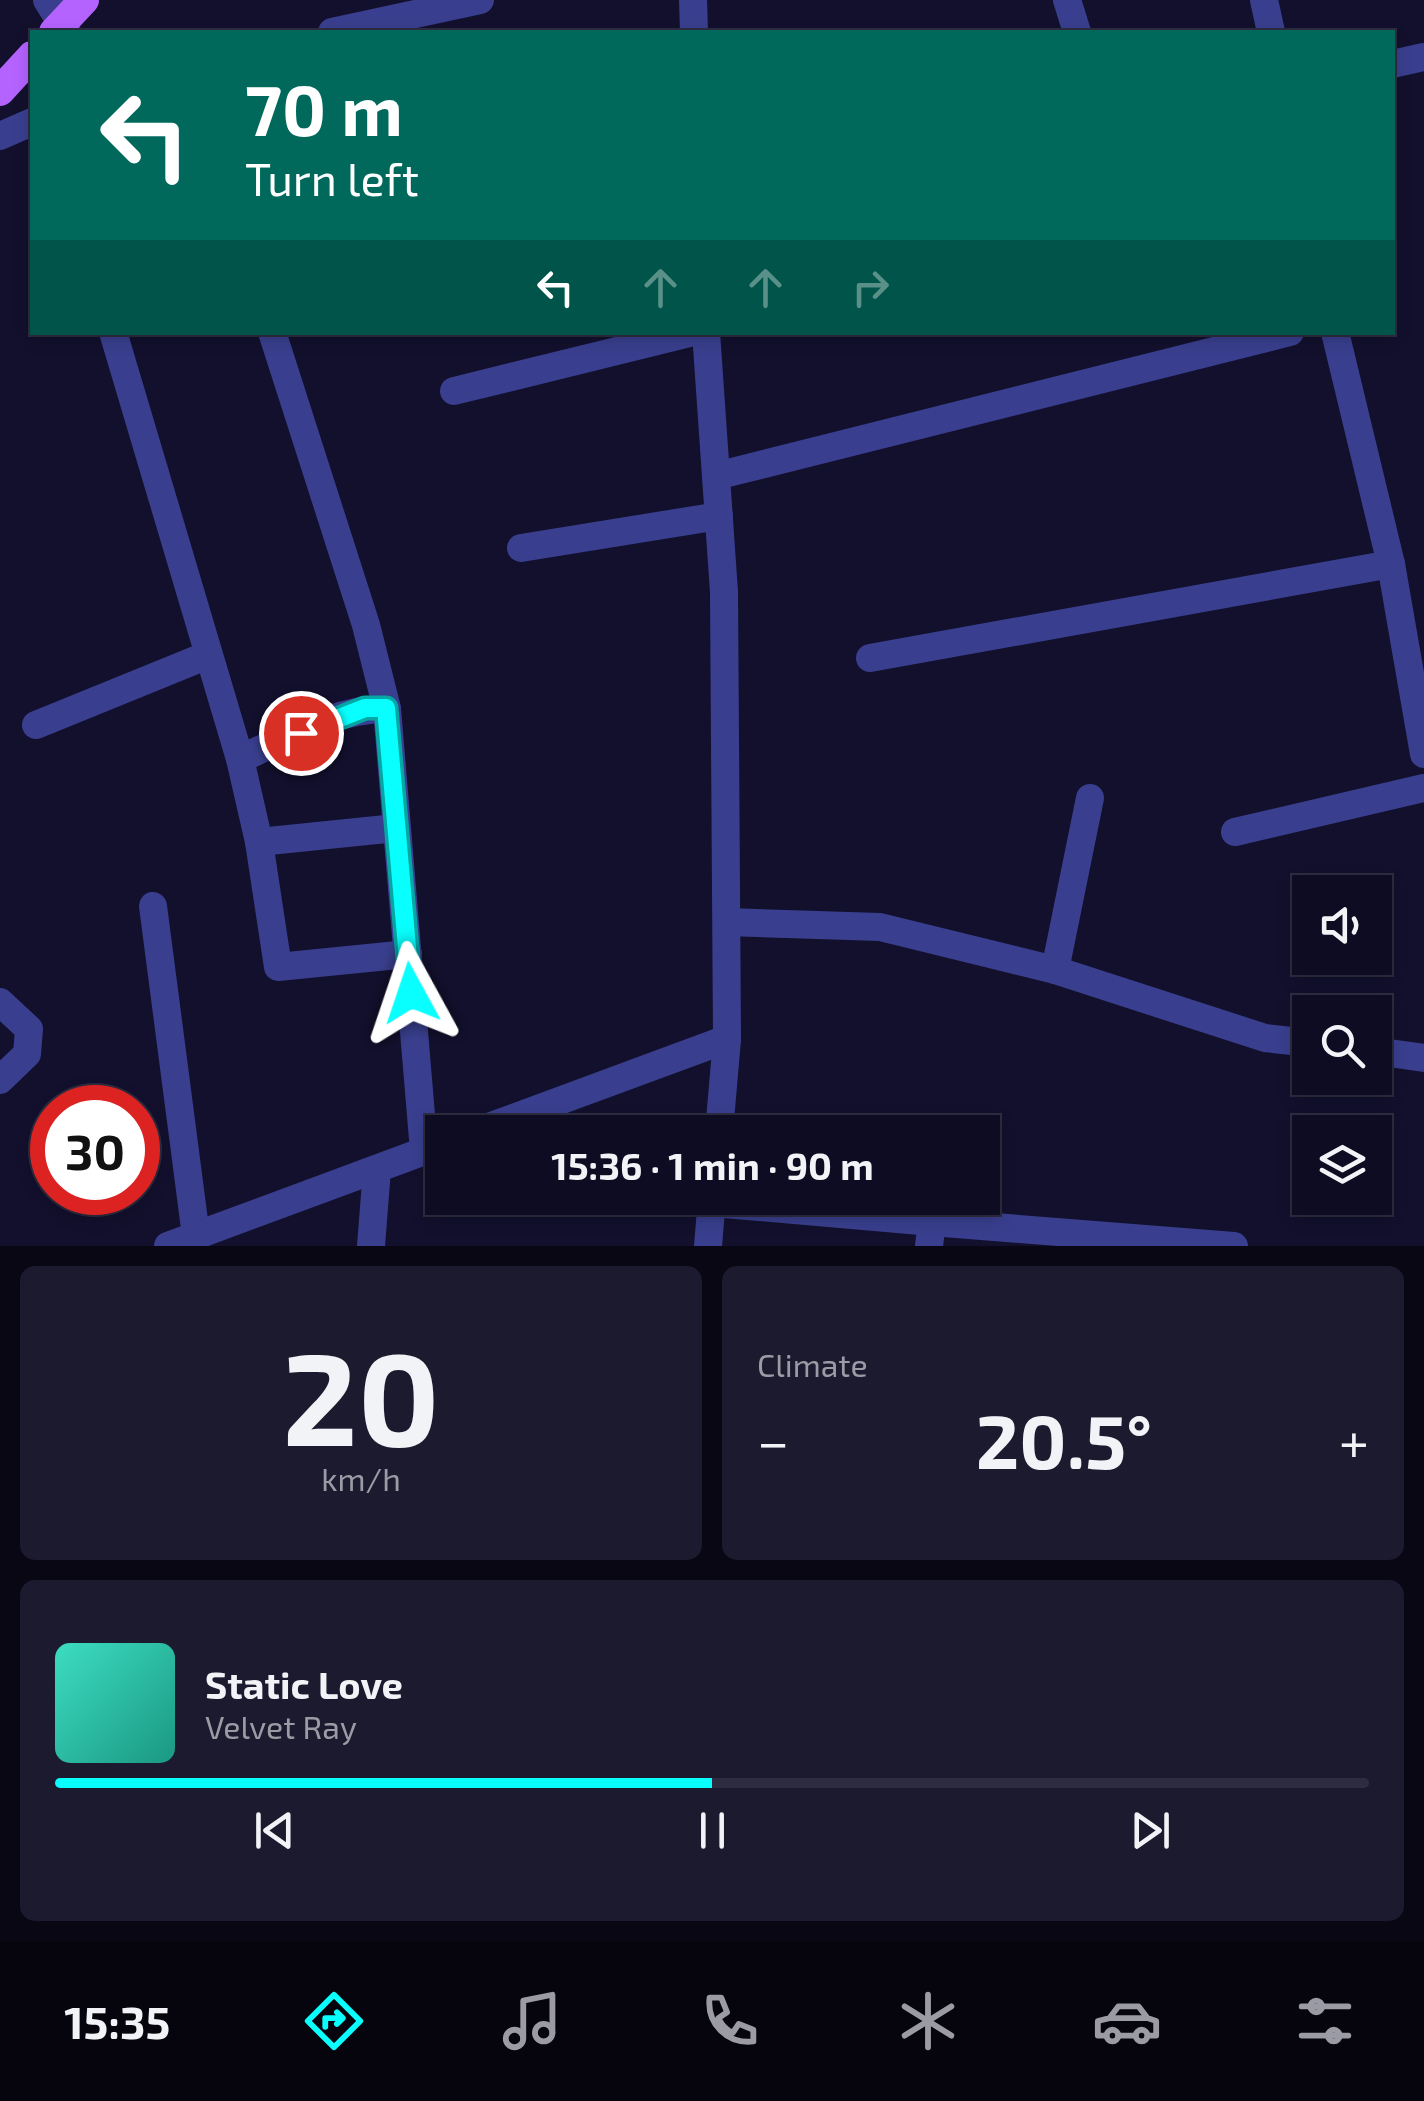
<!DOCTYPE html>
<meta charset="utf-8">
<style>
body{margin:0;font-family:"Exo 2",sans-serif;background:#1c1a2f;color:#f1f3f6;height:100vh;display:flex;flex-direction:column;font-size:38px;white-space:nowrap}
*{box-sizing:border-box;margin:0}
p{font-size:32px;color:#9b9ba5}
.icon{flex:none;width:55px;height:55px;fill:none;stroke:currentColor;stroke-width:2;stroke-linecap:round;stroke-linejoin:round}
.map{position:relative;height:1246px;overflow:hidden}
.side{display:flex;flex-direction:column;gap:20px;padding:20px;background:#080713;flex:1}
.side>*{flex:none}
.banner{position:absolute;left:30px;top:30px;width:1365px;height:305px;border-radius:0px;box-shadow:0 5px 15px #0003,0 0 0 2px #2e2c40;background:#00695c;color:#fff;overflow:hidden}
.buttons{position:absolute;left:1292px;top:875px;display:grid;gap:20px}
.buttons a{display:grid;place-items:center;width:100px;height:100px;border-radius:0px;background:#0e0c22;box-shadow:0 5px 15px #0003,0 0 0 2px #2e2c40;font-size:50px}
.speed{position:absolute;left:30px;top:1085px;display:flex;gap:20px;font-size:50px;font-weight:700;text-align:center}
.speed>*{display:grid;place-content:center;width:130px;height:130px;border-radius:50%;background:#0e0c22;box-shadow:0 5px 15px #0003,0 0 0 2px #2e2c40;line-height:1}
.speed .limit{border:15px solid #d22;background:#fff;color:#111}
.pin{position:absolute;display:grid;place-items:center;width:85px;height:85px;color:#fff;margin:-42px;border:5px solid #fff;border-radius:50%;box-shadow:0 2px 10px #0007}
.me{position:absolute;width:110px;margin:-55px;rotate:355deg;stroke-linejoin:round;filter:drop-shadow(0 0 8px #0008)}
.turn{display:flex;align-items:center;gap:35px;height:210px;padding:0 50px;font-size:45px}
.turn .icon{width:130px;height:130px;stroke-width:2.5}
.turn b{display:block;font-size:70px;line-height:85px}
.lanes{display:flex;align-items:center;height:95px;padding:0 50px;background:#0003;justify-content:center;gap:50px;direction:ltr}
.lanes .off{opacity:.35}
.big{font-size:75px;font-weight:700;line-height:1.1}
.side .card{flex:1;display:flex;flex-direction:column;justify-content:center;gap:15px;min-width:0;padding:0 35px;border-radius:15px;background:#1c1a2f}
.side .dial{align-items:center;gap:0}
.dial b{font-size:130px;line-height:1}
.song{display:flex;align-items:center;gap:30px}
.cover{width:120px;height:120px;border-radius:15px;background:linear-gradient(135deg,hsl(170 70% 55%),hsl(170 70% 35%))}
.played{height:10px;border-radius:5px;background:linear-gradient(90deg,#08fffd 50%,#2e2c40 50%)}
.keys{display:flex;justify-content:space-around;direction:ltr}
.heat{display:flex;justify-content:space-between;align-items:center;font-size:55px;direction:ltr}
.side .tiles{flex:1;display:grid;gap:20px;grid-template-columns:1fr 1fr}
.card:last-child{grid-column:span 2}
.trip{position:absolute;left:425px;top:1115px;width:575px;height:100px;border-radius:0px;background:#0e0c22;box-shadow:0 5px 15px #0003,0 0 0 2px #2e2c40;font-weight:700;line-height:100px;text-align:center}
.menu{display:flex;height:160px;justify-content:space-around;align-items:center;background:#06050e;color:#9b9ba5}
.menu .icon{width:70px;height:70px}
.menu .selected{color:#08fffd}
.menu b{font-size:45px;color:#f1f3f6}
.map>svg:first-child{display:block}
.lines{fill:none;stroke-linecap:round;stroke-linejoin:round}
.minor{stroke:#393f8e;stroke-width:28}
.major{stroke:#b463ff;stroke-width:30}
.route-casing{stroke:#05a6a4;stroke-width:25}
.route{stroke:#08fffd;stroke-width:18}
</style>
<div class="map">
<svg width="1424" height="1246" viewBox="0 0 1424 1246">
<rect width="100%" height="100%" fill="#12102d"/>
<g class="lines">
<g class="minor">
<polyline points="47,0 67,32"/>
<polyline points="693,0 694,32"/>
<polyline points="1067,0 1077,32"/>
<polyline points="1264,0 1271,32"/>
<polyline points="332,32 480,0"/>
<polyline points="1392,64 1424,57"/>
<polyline points="0,136 32,122"/>
<polyline points="113,332 240,759 259,842 278,967 408,954"/>
<polyline points="272,332 366,625 387,709 424,1151"/>
<polyline points="706,332 724,592 727,1039 719,1132"/>
<polyline points="1335,332 1391,564 1424,754"/>
<polyline points="454,391 694,332"/>
<polyline points="716,476 1290,332"/>
<polyline points="521,548 719,516"/>
<polyline points="870,658 1391,564"/>
<polyline points="36,725 208,655"/>
<path d="M240,759C285,739 336,708 387,709"/>
<polyline points="1235,832 1424,788"/>
<polyline points="259,842 396,828"/>
<polyline points="153,906 196,1236"/>
<polyline points="727,922 880,927 1055,970 1265,1038 1310,1043"/>
<polyline points="1055,970 1090,798"/>
<polyline points="0,1002 29,1029 27,1054 0,1080"/>
<polyline points="1375,1051 1424,1058"/>
<polyline points="475,1132 727,1039"/>
<polyline points="712,1203 932,1222 929,1246"/>
<polyline points="932,1222 1234,1246"/>
<polyline points="168,1246 438,1146"/>
<polyline points="371,1246 377,1169"/>
<polyline points="708,1246 712,1198"/>
</g>
<g class="major">
<polyline points="54,32 84,0"/>
<polyline points="0,91 32,56"/>
</g>
</g>
<g class="lines">
<g class="route-casing">
<polyline id="route" points="301,733 365,708 386,708 411,993"/>
</g>
<use href="#route" class="route"/>
</g>
</svg>
<div class="buttons">
<a><svg class="icon" aria-label="sound" viewBox="0 0 24 24"><path d="M4 9h4l5-4v14l-5-4H4zM17 9q2 3 0 6"/></svg></a>
<a><svg class="icon" aria-label="search" viewBox="0 0 24 24"><circle cx="10" cy="10" r="6"/><path d="M15 15l6 6"/></svg></a>
<a><svg class="icon" aria-label="layers" viewBox="0 0 24 24"><path d="M12 4l9 5-9 5-9-5zM3 14l9 5 9-5"/></svg></a>
</div>
<div class="speed"><div class="limit">30</div></div>
<div class="pin" style="left:301px;top:733px;background:#d93025"><svg class="icon" aria-label="arrive" viewBox="0 0 24 24"><path d="M6 21V4h12l-3 4 3 4H6"/></svg></div>
<svg class="me" style="left:411px;top:993px" viewBox="-20 -20 40 40"><path d="M0-17L14 15 0 8-14 15z" fill="#08fffd" stroke="#fff" stroke-width="4"/></svg>
<div class="trip">15:36 · 1 min · 90 m</div>
<div class="banner">
<div class="turn"><svg class="icon" aria-label="left" viewBox="0 0 24 24"><path d="M17 20v-9H6M10 6l-5 5 5 5"/></svg><div><b>70 m</b>Turn left</div></div>
<div class="lanes"><svg class="icon" aria-label="left" viewBox="0 0 24 24"><path d="M17 20v-9H6M10 6l-5 5 5 5"/></svg><svg class="icon off" aria-label="ahead" viewBox="0 0 24 24"><path d="M12 20V5M6 11l6-6 6 6"/></svg><svg class="icon off" aria-label="ahead" viewBox="0 0 24 24"><path d="M12 20V5M6 11l6-6 6 6"/></svg><svg class="icon off" aria-label="right" viewBox="0 0 24 24"><path d="M7 20v-9h11M14 6l5 5-5 5"/></svg></div>
</div>
</div>
<section class="side">
<div class="tiles">
<div class="card dial"><b>20</b><p>km/h</p></div>
<div class="card"><p>Climate</p>
<div class="heat"><a>−</a><b class="big">20.5°</b><a>+</a></div>
</div>
<div class="card">
<div class="song"><i class="cover"></i><div><b>Static Love</b><p>Velvet Ray</p></div></div>
<div class="played"></div>
<div class="keys"><svg class="icon" aria-label="previous" viewBox="0 0 24 24"><path d="M18 5L8 12l10 7zM5 5v14"/></svg><svg class="icon" aria-label="pause" viewBox="0 0 24 24"><path d="M8 5v14M16 5v14"/></svg><svg class="icon" aria-label="next" viewBox="0 0 24 24"><path d="M6 5l10 7-10 7zM19 5v14"/></svg></div>
</div>
</div>
</section>
<nav class="menu">
<b>15:35</b>
<svg class="icon selected" aria-label="directions" viewBox="0 0 24 24"><path d="M12 3l9 9-9 9-9-9zM9 14v-3h6M13 9l2 2-2 2"/></svg>
<svg class="icon" aria-label="music" viewBox="0 0 24 24"><path d="M9 18V5l10-2v13"/><circle cx="6" cy="18" r="3"/><circle cx="16" cy="16" r="3"/></svg>
<svg class="icon" aria-label="phone" viewBox="0 0 24 24"><path d="M5 4h4l2 5-3 2q2 4 5 5l2-3 5 2v4C11 20 4 13 5 4z"/></svg>
<svg class="icon" aria-label="climate" viewBox="0 0 24 24"><path d="M12 3v18M4 7l16 10M4 17L20 7"/></svg>
<svg class="icon" aria-label="car" viewBox="0 0 24 24"><path d="M5 17H2v-5l4-1 3-4h7l3 4 3 1v5h-3M9 17h6M6 11h13"/><circle cx="7" cy="17" r="2"/><circle cx="17" cy="17" r="2"/></svg>
<svg class="icon" aria-label="filters" viewBox="0 0 24 24"><path d="M4 7h16M4 17h16"/><circle cx="9" cy="7" r="2"/><circle cx="15" cy="17" r="2"/></svg>
</nav>
